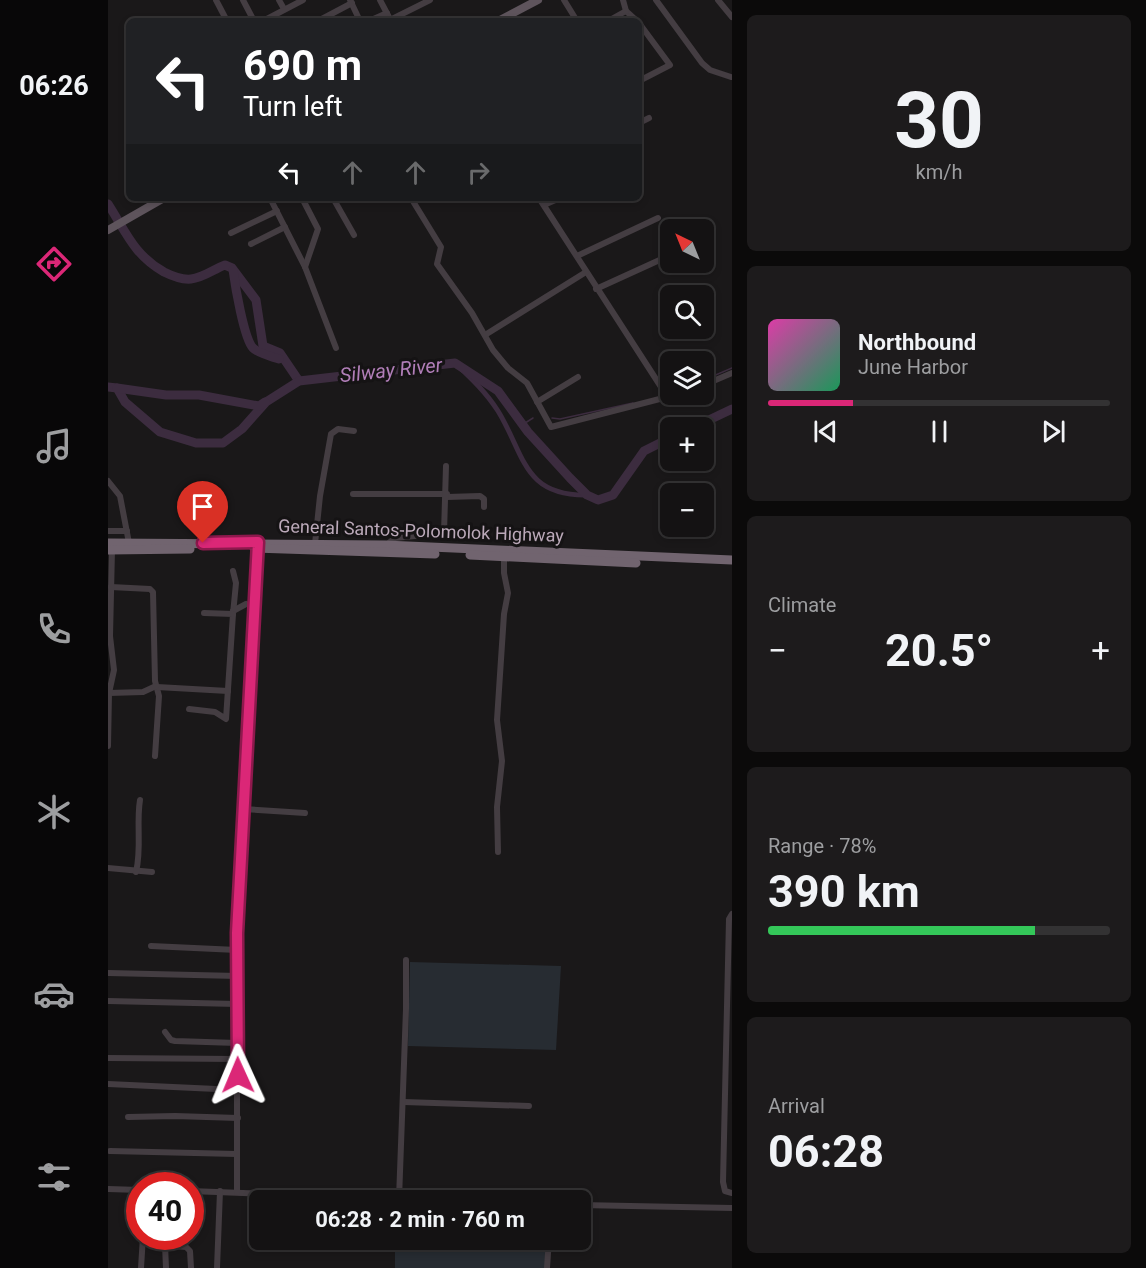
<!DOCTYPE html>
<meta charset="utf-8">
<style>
body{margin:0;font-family:Roboto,sans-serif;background:#1d1b1c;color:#f1f3f6;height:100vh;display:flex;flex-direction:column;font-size:22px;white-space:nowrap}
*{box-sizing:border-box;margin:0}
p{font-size:20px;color:#9d9ea0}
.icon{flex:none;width:33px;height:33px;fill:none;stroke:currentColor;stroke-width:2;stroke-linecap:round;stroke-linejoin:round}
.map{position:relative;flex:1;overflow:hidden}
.sheet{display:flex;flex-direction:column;gap:15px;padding:15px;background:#0b0a0a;width:414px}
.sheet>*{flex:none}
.top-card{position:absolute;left:18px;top:18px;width:516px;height:183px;border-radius:9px;box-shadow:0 3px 9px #0003,0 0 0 2px #333233;background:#202124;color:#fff;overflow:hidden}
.needle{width:39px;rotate:317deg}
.controls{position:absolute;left:552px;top:219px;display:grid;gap:12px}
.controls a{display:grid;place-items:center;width:54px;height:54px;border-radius:9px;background:#141213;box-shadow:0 3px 9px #0003,0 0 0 2px #333233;font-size:30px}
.speed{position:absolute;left:18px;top:1172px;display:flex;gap:12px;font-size:30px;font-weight:700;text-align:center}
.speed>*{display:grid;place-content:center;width:78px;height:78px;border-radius:50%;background:#141213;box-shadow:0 3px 9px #0003,0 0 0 2px #333233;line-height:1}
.speed .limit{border:9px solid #d22;background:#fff;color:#111}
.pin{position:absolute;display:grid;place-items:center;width:51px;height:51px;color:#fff;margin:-62px -26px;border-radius:50% 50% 50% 0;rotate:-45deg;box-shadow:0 0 6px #0007}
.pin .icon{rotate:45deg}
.me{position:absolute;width:66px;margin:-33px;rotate:359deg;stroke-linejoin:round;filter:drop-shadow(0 0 4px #0008)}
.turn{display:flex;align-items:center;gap:21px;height:126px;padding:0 18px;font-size:27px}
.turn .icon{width:78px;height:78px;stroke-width:2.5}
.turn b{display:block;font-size:42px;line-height:51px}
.lanes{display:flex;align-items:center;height:57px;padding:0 18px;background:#0003;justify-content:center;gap:30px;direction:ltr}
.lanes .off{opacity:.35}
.big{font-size:45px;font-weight:700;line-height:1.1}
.sheet .widget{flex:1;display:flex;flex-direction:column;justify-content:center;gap:9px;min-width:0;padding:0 21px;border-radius:9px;background:#1d1b1c}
.sheet .dial{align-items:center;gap:0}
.dial b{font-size:78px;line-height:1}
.song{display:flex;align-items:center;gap:18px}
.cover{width:72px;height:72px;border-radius:9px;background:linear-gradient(135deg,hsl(320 70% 55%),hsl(150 70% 35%))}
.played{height:6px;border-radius:3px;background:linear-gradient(90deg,#db2777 25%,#333233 25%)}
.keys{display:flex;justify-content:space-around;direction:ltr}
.heat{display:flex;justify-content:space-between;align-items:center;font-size:33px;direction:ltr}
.charge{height:9px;border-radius:4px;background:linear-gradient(90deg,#34c759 78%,#333233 0)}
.trip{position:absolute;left:141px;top:1190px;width:342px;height:60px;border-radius:9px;background:#141213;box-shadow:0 3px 9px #0003,0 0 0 2px #333233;font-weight:700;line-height:60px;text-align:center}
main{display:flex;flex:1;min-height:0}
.menu{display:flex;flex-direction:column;width:108px;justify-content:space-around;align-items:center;background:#080708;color:#9d9ea0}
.menu .icon{width:42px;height:42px}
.menu .on{color:#db2777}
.menu b{font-size:27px;color:#f1f3f6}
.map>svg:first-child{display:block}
.green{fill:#272c32}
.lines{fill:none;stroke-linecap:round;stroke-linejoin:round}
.stream{stroke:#3c2c3f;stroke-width:1.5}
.canal{stroke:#3c2c3f;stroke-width:5}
.river{stroke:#3c2c3f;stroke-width:9}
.minor{stroke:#443d42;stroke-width:6}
.major{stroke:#5e545c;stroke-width:8}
.highway{stroke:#71646f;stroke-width:9}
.route-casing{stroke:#8e194d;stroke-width:15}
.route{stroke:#db2777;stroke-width:10}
.labels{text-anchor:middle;stroke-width:6;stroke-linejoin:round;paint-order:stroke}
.street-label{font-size:18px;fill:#bba9b9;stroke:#151314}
.water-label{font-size:20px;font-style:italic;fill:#b17eb8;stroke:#151314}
</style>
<main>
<nav class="menu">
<b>06:26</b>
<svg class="icon on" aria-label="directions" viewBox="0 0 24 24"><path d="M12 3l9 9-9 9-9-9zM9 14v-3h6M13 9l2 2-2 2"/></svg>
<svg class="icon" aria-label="music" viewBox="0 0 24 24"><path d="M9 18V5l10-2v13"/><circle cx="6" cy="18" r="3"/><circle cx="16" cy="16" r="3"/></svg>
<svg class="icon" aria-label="phone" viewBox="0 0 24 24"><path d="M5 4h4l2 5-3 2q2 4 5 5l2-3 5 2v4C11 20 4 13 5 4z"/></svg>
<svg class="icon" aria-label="climate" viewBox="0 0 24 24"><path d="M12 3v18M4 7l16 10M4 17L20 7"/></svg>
<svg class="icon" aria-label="car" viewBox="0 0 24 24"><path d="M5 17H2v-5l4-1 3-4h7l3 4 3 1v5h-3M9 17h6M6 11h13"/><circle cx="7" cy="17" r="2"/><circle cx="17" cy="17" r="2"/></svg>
<svg class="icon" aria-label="filters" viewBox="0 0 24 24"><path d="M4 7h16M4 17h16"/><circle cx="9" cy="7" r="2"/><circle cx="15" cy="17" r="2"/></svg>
</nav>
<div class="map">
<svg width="624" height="1268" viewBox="0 0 624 1268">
<rect width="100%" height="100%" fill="#1a1819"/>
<g class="green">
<polygon points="302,962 453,966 448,1050 300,1046"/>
<polygon points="287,1239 440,1239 439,1268 287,1268"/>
</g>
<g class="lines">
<g class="stream">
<polyline points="596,380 624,368"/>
<polyline points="444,418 452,419 525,403"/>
<polyline points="414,425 425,418"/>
</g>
<path class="canal" d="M347,363C363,378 378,392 390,411C417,455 415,496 479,495"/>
<g class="river">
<path d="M0,204C18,232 26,255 56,272C64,276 73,280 83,279C95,278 106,269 117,265L124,268L148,300L155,346L172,353L191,381"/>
<path d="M125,270C127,285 136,339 145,348C151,354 162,356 171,359"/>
<polyline points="0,387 9,388 17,402 52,432 88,443 115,443 134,429 158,402 191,381 347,363 390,391 420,432 462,478 479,495 490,500 505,495 536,451 562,438"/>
<polyline points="9,388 58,395 91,395 151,406 157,402"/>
<polyline points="584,428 624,409"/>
</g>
<g class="minor">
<polyline points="108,0 119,21"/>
<polyline points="135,0 146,21"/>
<polyline points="171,0 176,9"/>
<polyline points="242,0 252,21"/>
<polyline points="272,0 283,21"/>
<polyline points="456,0 469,21"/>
<polyline points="515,0 518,11 529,21"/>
<polyline points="548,0 594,63 602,70 623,77"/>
<polyline points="610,0 624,17"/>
<polyline points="282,20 322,0"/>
<polyline points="155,21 195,0"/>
<polyline points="210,21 244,3"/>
<polyline points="261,21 279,13"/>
<polyline points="500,21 518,11"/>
<polyline points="531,23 562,65 531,81"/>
<polyline points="531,123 541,118"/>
<polyline points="162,198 197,267 228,348"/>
<polyline points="194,198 210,229 197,267"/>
<polyline points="225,198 246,235"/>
<polyline points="303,198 333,247 329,264 364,313 385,350 400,368 419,383 443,427 571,394"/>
<polyline points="431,198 555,390"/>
<polyline points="436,205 452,198"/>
<polyline points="123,233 169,211"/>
<polyline points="143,244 177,227"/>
<polyline points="469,256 550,218"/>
<polyline points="488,289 556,258"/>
<polyline points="377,335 478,272"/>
<polyline points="596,385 624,373"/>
<polyline points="429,402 470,377"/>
<polyline points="0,481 12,496 21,543"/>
<polyline points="245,494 339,494"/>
<polyline points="339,497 372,496 376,499 376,507"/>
<polyline points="0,531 19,531"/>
<polyline points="207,544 212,496 223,434 230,429 246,431"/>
<polyline points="278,545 287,538 336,533 338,466"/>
<polyline points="125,571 128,583 125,614"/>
<polyline points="3,587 42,589 45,592 47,681 51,696 47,756"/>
<polyline points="125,611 138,604"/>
<polyline points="49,687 120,691"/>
<polyline points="1,693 35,692 48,686"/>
<polyline points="81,709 107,712 118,719 125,614 96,613"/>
<polyline points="0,746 1,693 6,670 2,636 4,550"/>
<polyline points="135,809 197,813"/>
<polyline points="390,852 389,807 394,761 389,720 396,614 400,593 396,573 396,557"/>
<polyline points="0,868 44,872"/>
<path d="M28,872C34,848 28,824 32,800"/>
<polyline points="624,914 621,919 615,1182 617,1191 624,1193"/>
<polyline points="43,946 129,950"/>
<polyline points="0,973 130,976"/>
<polyline points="0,1001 129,1004"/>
<polyline points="57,1032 63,1040 67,1041 129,1043"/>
<polyline points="0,1058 129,1059"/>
<polyline points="0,1084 130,1090"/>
<polyline points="296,1102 421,1106"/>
<polyline points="20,1117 67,1116 130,1118"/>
<polyline points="2,1151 129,1154"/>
<polyline points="0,1189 32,1190"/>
<polyline points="82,1191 322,1200"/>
<polyline points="129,1192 129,933 150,545"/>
<polyline points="291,1199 298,1009 298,960"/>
<polyline points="472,1205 624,1208"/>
<polyline points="35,1240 41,1244 78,1247 82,1251 83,1268"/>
<polyline points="57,1245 58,1268"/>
<polyline points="33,1268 35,1236"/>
<polyline points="109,1268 112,1191"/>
<polyline points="439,1268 441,1239"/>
</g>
<g class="major">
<polyline points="390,21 430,0"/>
<polyline points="0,230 56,198"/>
</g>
<g class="highway">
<polyline points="0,543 277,545 624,560"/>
<polyline points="146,548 327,554"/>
<polyline points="0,550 82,549"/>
<polyline points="362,555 528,563"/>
</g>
</g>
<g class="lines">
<g class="route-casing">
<polyline id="route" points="95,543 150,542 129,933 130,1075"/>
</g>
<use href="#route" class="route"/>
</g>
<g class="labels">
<g class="street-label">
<text transform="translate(313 531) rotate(2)" y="6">General Santos-Polomolok Highway</text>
</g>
<g class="water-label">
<text transform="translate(283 370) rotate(-6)" y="7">Silway River</text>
</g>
</g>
</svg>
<div class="controls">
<a><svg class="needle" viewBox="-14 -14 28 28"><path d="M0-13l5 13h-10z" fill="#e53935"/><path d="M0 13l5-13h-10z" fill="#9d9ea0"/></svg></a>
<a><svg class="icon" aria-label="search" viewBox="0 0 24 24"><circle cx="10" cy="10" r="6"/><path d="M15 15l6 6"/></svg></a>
<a><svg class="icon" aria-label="layers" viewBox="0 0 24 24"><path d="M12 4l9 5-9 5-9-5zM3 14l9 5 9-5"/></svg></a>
<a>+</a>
<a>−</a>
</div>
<div class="speed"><div class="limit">40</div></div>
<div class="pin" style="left:95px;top:543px;background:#d93025"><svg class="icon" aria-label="arrive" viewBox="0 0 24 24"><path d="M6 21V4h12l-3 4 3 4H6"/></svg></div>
<svg class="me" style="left:130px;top:1075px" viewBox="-20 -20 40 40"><path d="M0-17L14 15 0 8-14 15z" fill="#db2777" stroke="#fff" stroke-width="4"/></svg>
<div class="trip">06:28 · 2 min · 760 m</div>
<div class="top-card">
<div class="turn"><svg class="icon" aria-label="left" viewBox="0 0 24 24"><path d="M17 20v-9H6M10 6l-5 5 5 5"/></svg><div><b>690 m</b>Turn left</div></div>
<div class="lanes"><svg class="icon" aria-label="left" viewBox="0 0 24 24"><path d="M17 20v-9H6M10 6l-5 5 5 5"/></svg><svg class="icon off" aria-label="ahead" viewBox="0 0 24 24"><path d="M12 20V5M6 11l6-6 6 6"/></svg><svg class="icon off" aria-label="ahead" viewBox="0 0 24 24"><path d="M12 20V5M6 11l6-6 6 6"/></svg><svg class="icon off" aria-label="right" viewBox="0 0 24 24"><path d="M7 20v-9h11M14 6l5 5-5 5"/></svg></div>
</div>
</div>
<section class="sheet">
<div class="widget dial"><b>30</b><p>km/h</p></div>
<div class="widget">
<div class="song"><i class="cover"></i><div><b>Northbound</b><p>June Harbor</p></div></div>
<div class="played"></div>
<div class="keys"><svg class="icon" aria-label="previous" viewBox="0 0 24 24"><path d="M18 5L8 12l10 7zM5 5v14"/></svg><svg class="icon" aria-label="pause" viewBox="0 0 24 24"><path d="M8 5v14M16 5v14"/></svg><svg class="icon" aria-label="next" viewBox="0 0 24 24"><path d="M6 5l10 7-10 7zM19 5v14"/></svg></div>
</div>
<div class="widget"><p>Climate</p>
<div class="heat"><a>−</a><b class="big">20.5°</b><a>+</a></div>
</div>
<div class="widget"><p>Range · 78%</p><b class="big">390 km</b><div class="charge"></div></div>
<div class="widget"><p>Arrival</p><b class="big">06:28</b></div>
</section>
</main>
